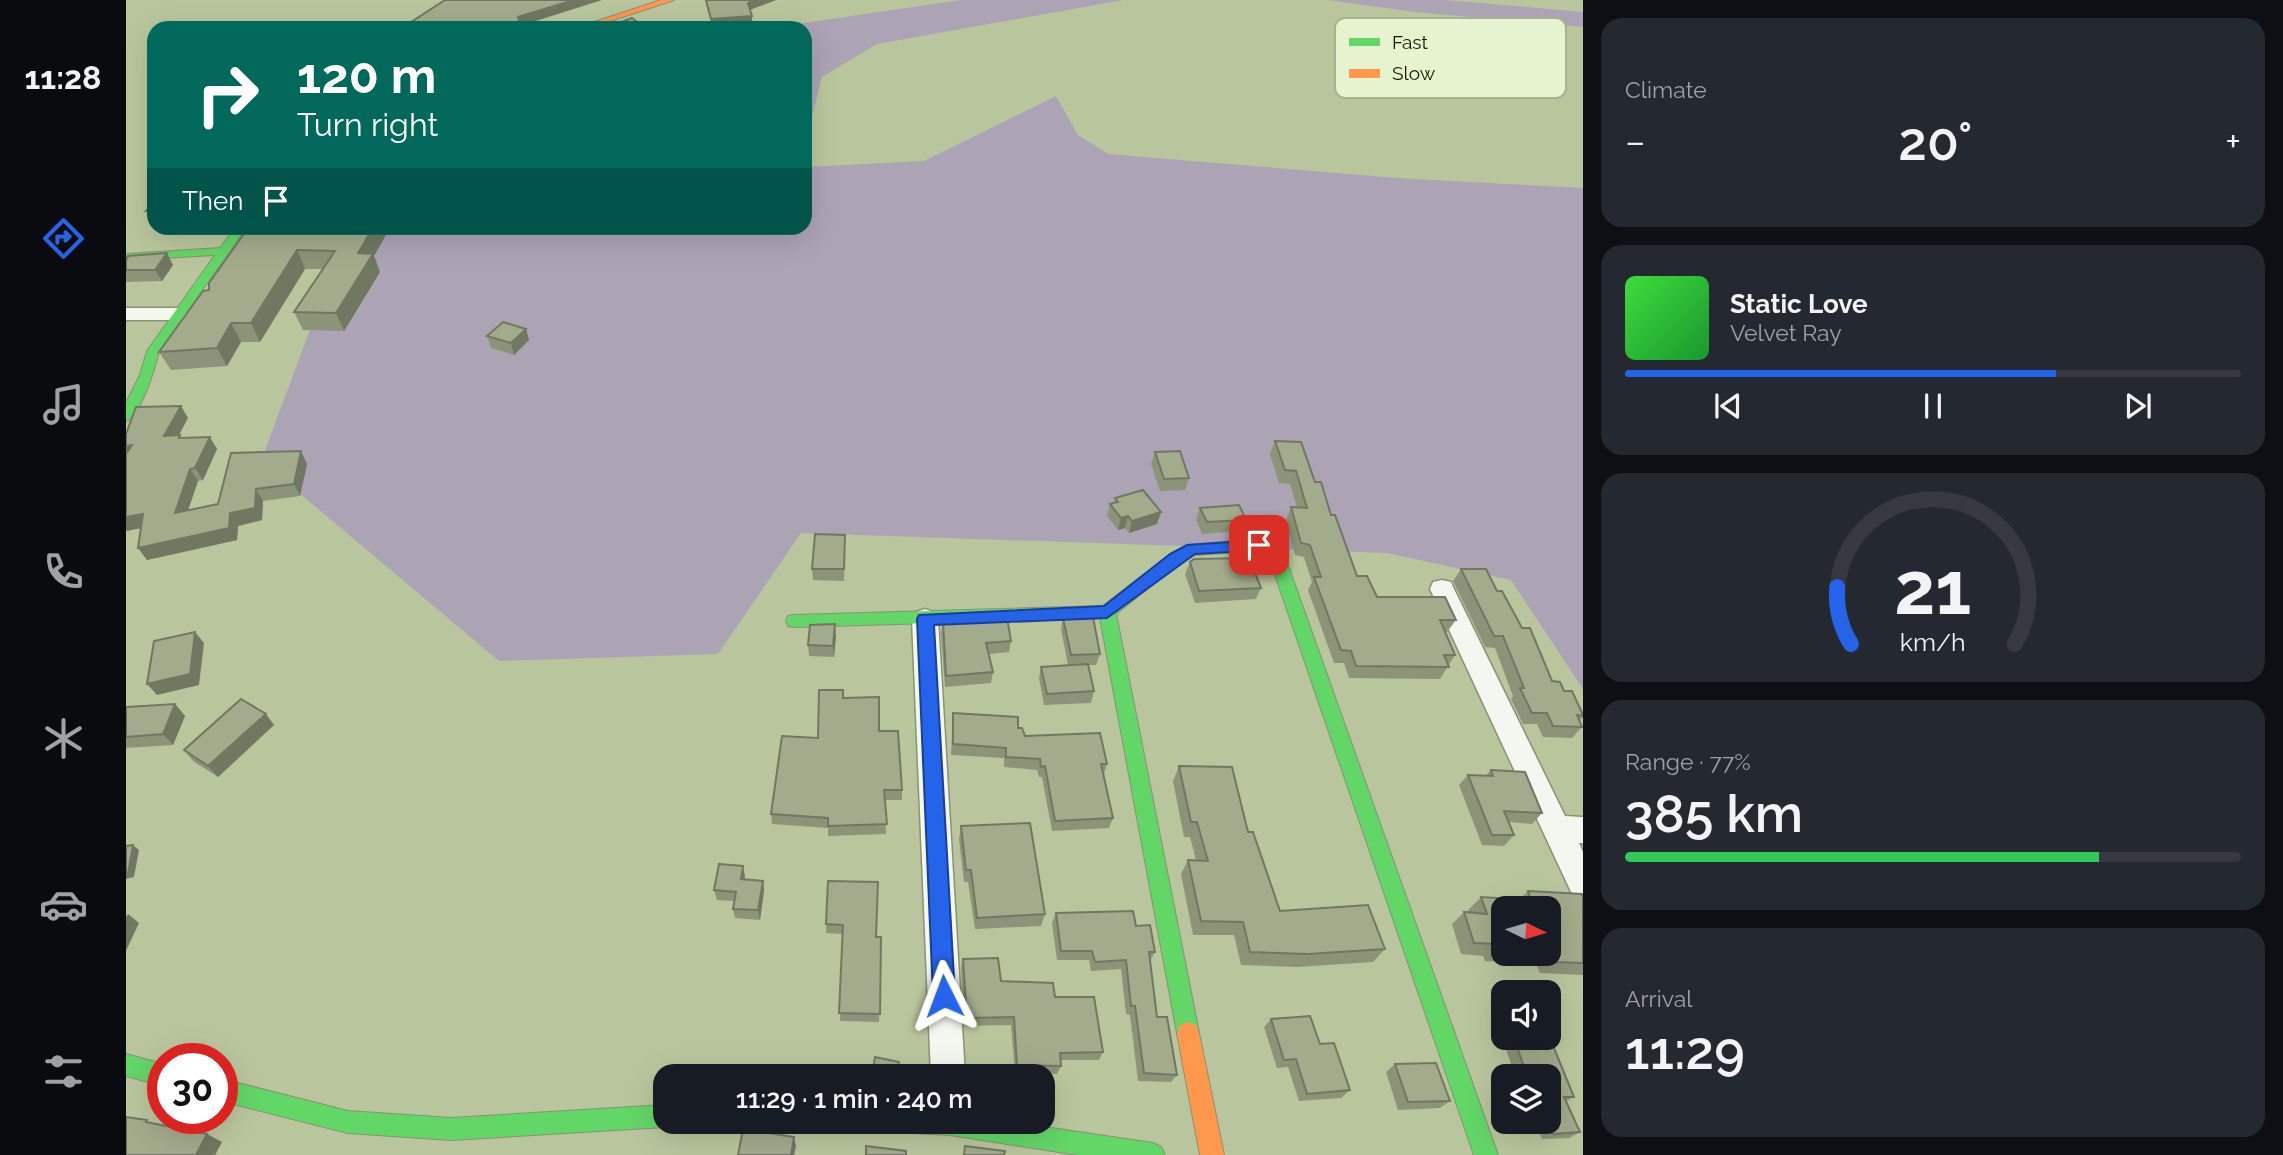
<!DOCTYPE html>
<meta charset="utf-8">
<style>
body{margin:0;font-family:Raleway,sans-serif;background:#242831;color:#f1f3f6;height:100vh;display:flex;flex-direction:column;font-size:26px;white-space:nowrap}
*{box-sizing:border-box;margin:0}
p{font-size:23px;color:#9ea1a6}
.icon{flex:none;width:38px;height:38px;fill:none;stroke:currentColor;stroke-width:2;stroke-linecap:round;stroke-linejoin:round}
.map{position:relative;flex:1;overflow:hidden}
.panel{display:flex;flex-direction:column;gap:18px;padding:18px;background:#0d0f14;width:700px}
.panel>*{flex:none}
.guide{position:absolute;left:21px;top:21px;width:665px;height:214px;border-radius:21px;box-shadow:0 7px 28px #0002;background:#00695c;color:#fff;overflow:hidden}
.needle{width:46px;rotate:95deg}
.tools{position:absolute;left:1365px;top:896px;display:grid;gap:14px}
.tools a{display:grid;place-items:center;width:70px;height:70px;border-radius:14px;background:#171b24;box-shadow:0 7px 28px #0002;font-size:35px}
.speed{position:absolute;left:21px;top:1043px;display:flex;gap:14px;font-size:35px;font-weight:700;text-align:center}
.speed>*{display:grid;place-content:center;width:91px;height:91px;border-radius:50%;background:#171b24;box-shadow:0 7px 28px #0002;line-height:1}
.speed .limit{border:10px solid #d22;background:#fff;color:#111}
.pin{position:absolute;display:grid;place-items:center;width:60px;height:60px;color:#fff;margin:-30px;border-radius:14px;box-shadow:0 4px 10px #0006}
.me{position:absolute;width:77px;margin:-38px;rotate:357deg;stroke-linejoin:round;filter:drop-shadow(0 0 5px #0008)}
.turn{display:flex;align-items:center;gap:24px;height:147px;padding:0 35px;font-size:32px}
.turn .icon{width:91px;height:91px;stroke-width:2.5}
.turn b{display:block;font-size:49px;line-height:60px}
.then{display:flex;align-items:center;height:66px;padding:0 35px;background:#0003;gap:14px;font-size:26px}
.big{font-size:52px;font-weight:600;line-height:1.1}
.panel .card{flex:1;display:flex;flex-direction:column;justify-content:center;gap:10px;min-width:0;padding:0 24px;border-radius:21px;background:#242831}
.panel .dial{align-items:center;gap:0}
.dial svg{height:182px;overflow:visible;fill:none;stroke:#363941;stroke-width:7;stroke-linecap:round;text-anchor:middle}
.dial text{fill:#f1f3f6;stroke:none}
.song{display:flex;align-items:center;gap:21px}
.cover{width:84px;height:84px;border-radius:10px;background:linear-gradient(135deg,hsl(120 70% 55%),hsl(130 70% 35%))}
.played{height:7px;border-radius:4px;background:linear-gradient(90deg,#2563eb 70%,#363941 70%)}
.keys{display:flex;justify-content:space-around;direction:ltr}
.heat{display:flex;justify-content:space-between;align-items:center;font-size:38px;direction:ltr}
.charge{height:10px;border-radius:5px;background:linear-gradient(90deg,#34c759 77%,#363941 0)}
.trip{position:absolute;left:527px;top:1064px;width:402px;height:70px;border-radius:21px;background:#171b24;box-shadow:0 7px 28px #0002;font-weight:600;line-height:70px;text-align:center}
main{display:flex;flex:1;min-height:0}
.tabs{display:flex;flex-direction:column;width:126px;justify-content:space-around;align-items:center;background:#090b0e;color:#9ea1a6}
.tabs .icon{width:49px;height:49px}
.tabs .on{color:#2563eb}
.tabs b{font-size:32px;color:#f1f3f6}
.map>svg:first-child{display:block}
.forest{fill:#aca3b5}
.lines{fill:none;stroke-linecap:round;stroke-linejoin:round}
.street-casing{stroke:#899272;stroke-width:3}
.fast-casing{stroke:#899272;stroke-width:2}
.slow-casing{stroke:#899272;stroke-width:2}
.street{fill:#f4f6f0;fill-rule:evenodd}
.fast{fill:#63d668;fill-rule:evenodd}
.slow{fill:#ff974d;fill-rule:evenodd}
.wall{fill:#8b9478;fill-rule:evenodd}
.shaded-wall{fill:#717862}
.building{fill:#a2ac8c;stroke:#717862;stroke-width:2}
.route{fill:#2563eb;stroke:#184099;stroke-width:2}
.key{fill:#e6f3ce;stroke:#a6b290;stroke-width:2}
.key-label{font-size:19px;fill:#121a00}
</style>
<main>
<nav class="tabs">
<b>11:28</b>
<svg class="icon on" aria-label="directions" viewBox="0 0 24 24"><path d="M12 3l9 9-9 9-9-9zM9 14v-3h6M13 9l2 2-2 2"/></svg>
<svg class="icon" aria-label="music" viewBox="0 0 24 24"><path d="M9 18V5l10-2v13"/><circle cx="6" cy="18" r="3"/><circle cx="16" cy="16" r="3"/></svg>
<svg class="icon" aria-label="phone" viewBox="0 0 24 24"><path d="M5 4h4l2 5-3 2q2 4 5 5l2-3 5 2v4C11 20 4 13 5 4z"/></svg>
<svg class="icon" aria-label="climate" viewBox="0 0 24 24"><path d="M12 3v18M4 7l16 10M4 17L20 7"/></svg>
<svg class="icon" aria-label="car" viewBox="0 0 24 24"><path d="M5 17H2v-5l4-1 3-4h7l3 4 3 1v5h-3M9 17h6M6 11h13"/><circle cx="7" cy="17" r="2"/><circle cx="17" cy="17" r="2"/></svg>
<svg class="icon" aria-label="filters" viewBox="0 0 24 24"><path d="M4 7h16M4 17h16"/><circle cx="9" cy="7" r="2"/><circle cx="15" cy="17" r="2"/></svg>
</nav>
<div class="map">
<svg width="1457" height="1155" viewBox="0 0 1457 1155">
<rect width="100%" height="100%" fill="#b9c69d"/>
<g class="forest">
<polygon points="835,0 997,0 751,44 696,77 679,144 679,28 643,28"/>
<polygon points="1201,0 1319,0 1457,12 1457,27 1289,12"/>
<polygon points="930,96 952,135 982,154 1272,178 1457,188 1457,689 1385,580 1261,553 675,533 592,654 373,661 135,461 222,228 679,228 679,167 798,161"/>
</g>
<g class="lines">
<g class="street-casing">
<g id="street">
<polygon points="0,308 53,308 63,314 53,320 0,320"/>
<polygon points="1316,580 1325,582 1328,589 1439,816 1457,817 1457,843 1453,843 1457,852 1457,898 1446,894 1304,589 1307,582"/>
<polygon points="799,609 808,612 812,619 839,1076 805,1076 786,619 790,612"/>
</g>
</g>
<g class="fast-casing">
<g id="fast">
<path d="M109,228H120L33,351C29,367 15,416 0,421V403L14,375L21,351L89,255L0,260V254L94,248Z"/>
<polygon points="1133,539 1156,553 1159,557 1372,1155 1348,1155 1144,560 1130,551 1069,555 1054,562 990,614 1073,1033 1070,1041 1062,1044 1054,1041 1051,1033 974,618 668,627 662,626 660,621 662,616 668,615 977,606 1044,554 1061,545"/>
<polygon points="0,1054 37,1064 37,1086 0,1076"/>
<polygon points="96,1079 222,1111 325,1118 539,1105 539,1122 548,1122 539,1127 325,1140 222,1133 96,1101"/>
<polygon points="773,1122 884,1122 1027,1143 1035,1147 1039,1155 952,1155 824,1135 784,1133 776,1130"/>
</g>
</g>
<g class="slow-casing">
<g id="slow">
<polygon points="535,0 548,0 463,28 450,28"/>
<polygon points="1062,1022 1070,1025 1073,1033 1098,1155 1074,1155 1051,1033 1054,1025"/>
</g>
</g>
<use href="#street" class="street"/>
<use href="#fast" class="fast"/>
<use href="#slow" class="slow"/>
</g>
<g class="wall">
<polygon points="579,0 650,0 624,10 626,24 586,27"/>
<polygon points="20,211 28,211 28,221 26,221"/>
<polygon points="122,228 259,228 261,233 248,256 254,272 218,331 177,330 168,312 197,269 179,269 134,342 115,342 101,366 45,370 33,352 83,290"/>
<polygon points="0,260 47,265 36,281 0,282"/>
<polygon points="400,329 403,340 388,355 365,348 361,336"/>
<polygon points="62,418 53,435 54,435 56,438 91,449 77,480 72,481 62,510 92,504 181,464 174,496 137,501 136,520 112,526 111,540 21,560 15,528 0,531"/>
<polygon points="1149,441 1189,482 1205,515 1231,576 1251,597 1330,620 1321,632 1319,632 1329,655 1314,679 1223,678 1218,663 1208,663 1182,590 1186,582 1178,557 1169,555 1160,520 1165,507 1171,507 1164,484 1153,483 1144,454"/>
<polygon points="1029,452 1063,478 1059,490 1034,491 1025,464"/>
<polygon points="989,498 1031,524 1003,533 999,528 992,530 981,516 984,504 988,503"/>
<polygon points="1074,508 1120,520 1115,531 1076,534 1070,519"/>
<polygon points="719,535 718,581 687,580 686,569"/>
<polygon points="1064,562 1135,588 1130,599 1069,603 1059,574"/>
<polygon points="1335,569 1371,591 1396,628 1426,681 1438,691 1457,715 1457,717 1453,721 1456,727 1446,738 1417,737 1411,724 1397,724 1385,699 1387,696 1369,648 1359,647 1327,581"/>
<polygon points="937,618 974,654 970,665 962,665 968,691 965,703 918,705 913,678 915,667 942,665 935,629"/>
<polygon points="817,621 885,641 883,652 863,654 867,672 865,683 819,687 815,633"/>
<polygon points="710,636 708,657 683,656 682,645"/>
<polygon points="717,698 753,731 776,790 776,800 759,800 760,834 702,836 702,828 646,824 645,814"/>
<polygon points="49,704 59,716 47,745 0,748 0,707"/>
<polygon points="827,713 892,728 899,736 981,764 978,774 987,818 983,828 926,831 916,777 913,777 911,770 878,767 878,758 825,755"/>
<polygon points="148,725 92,777 67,761 58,750"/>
<polygon points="1053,766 1122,832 1154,911 1259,949 1247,962 1171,967 1115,965 1108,935 1067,935 1055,874 1062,860 1070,860 1064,837 1058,837 1047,781"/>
<polygon points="1365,770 1416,813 1406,824 1382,822 1388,835 1378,846 1356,845 1333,785 1342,775 1360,775"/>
<polygon points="835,826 919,914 915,926 849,929 842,882 838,882 833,839"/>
<polygon points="619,876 618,879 637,881 638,890 634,920 609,918 607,909 609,901 591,900 588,890"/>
<polygon points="702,881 750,937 755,937 753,1022 714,1021 716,934 700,933"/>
<path d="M1402,891L1457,898V975L1414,973L1410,964L1359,961L1357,956L1335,954L1326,924L1338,912L1343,913L1342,910L1355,897L1393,900ZM1377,908H1423V954H1377Z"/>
<polygon points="930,913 1010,926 1029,952 1024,961 1031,1017 1051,1075 1045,1082 1012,1081 1004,1015 1000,1014 995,969 965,971 963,960 931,960 926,923"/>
<polygon points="837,959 875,981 929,997 977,1052 973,1060 935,1060 935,1066 931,1074 889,1072 885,1025 839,1026 835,968"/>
<polygon points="1376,1004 1377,1004 1377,1038 1423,1038 1448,1097 1440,1101 1454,1132 1443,1138 1416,1139 1408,1122 1423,1122 1423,1076 1389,1076 1367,1011"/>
<polygon points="1145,1019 1194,1044 1224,1090 1215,1098 1173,1101 1162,1067 1151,1068 1138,1027"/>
<polygon points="1269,1064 1324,1101 1314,1108 1272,1110 1260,1072"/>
</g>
<g class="shaded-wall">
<polygon points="448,0 476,0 394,26 395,28 382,28 392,17"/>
<polygon points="629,0 650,0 623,10 622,3"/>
<polygon points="626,16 626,24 586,27 585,19"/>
<polygon points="247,228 259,228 261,233 248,256 254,272 218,331 210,313 232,253"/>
<polygon points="171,250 179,269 134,342 125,323"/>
<polygon points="41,253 47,265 36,281 29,270"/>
<polygon points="105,323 115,342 101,366 91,348"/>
<polygon points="400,329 403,340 388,355 385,343"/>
<polygon points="55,406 62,418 46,448 38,436"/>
<polygon points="84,437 91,449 77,480 69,468"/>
<polygon points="6,445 0,454 0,446"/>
<polygon points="175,451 181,464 174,496 168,484"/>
<polygon points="64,469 72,481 57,525 49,513"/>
<polygon points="130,489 137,501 136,520 112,526 111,540 21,560 12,548"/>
<polygon points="1035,512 1031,524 1003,533 1006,521"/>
<polygon points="17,514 25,526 0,531 0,517"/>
<polygon points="1002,516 999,528 992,530 995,518"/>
<polygon points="709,624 710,636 708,657 707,646"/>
<polygon points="69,632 78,643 73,685 31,695 21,684"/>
<polygon points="49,704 59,716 47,745 37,734"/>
<polygon points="140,714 148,725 92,777 82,766"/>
<polygon points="7,845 13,850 8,877 0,879 0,873"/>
<polygon points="617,866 619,876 616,888 615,879"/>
<polygon points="637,881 638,890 634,920 632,910"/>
<polygon points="2,914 13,923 0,951 0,917"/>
<polygon points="81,1134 96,1142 89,1155 70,1155"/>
<polygon points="668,1137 670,1146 668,1155 665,1155"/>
</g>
<g class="building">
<polygon points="319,0 448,0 392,17 394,24 382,28 276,28"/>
<polygon points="580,0 629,0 622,3 626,16 585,19"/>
<polygon points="506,18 519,28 480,28"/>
<polygon points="28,202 28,211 20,211"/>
<polygon points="122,228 247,228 232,253 247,254 210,313 168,312 209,251 171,250 125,323 105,323 91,348 33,352 77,291 83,290 83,283"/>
<polygon points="41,253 29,270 0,270 0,260 2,256"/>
<polygon points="377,322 400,329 385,343 361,336"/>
<polygon points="55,406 38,436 54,435 53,438 84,437 69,468 64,469 49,513 92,504 105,453 175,451 168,484 130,489 129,508 104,513 103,528 12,548 17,514 0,517 0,454 6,445 0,446 0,434 10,407"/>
<polygon points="1149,441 1175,442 1189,482 1195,482 1205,515 1209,515 1231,576 1241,576 1251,597 1319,597 1330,620 1314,620 1329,655 1318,655 1323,667 1230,666 1225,651 1215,650 1188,577 1195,577 1184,545 1175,543 1165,507 1181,508 1170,471 1159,470"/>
<polygon points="1054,451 1063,478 1038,479 1029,452"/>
<polygon points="1017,490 1035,512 1006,521 1002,516 995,518 984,504 992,502 989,498"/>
<polygon points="1113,505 1120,520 1081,522 1074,508"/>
<polygon points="689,534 719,535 718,569 686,569"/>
<polygon points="1123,558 1135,588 1073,591 1064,562 1068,559"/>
<polygon points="1335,569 1360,569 1371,591 1376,591 1396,628 1404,628 1426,681 1434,682 1438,691 1446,691 1457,715 1457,716 1451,715 1456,727 1427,726 1421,713 1406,713 1394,688 1398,688 1377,636 1368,636"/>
<polygon points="967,617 974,654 945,655 937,618"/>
<polygon points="878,620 882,623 885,641 860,643 867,672 820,676 817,621"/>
<polygon points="709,624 707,646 682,645 684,625"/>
<polygon points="69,632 64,674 21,684 28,641"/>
<polygon points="962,664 968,691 921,694 915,667"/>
<polygon points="693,690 717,690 717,698 753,697 753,731 772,731 776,790 758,790 761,824 702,826 702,818 645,814 656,736 692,738"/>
<polygon points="115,699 140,714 82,766 58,750"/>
<polygon points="49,704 37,734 0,737 0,707"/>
<polygon points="827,713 892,717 892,728 896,728 899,736 974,733 981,764 975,764 987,818 929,821 919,766 915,767 914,759 880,757 880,748 827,744"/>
<polygon points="1053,766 1106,767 1122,832 1127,832 1154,911 1242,905 1259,949 1182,954 1124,952 1117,922 1075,921 1062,860 1082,861 1071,822 1065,822"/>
<polygon points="1365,770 1399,772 1416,813 1378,811 1388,835 1366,835 1342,775 1367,776"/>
<polygon points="904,823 919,914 851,918 845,870 840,870 835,826"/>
<polygon points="7,845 2,873 0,873 0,846"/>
<polygon points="593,864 617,866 615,879 637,881 632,910 607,909 610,892 588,890"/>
<polygon points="702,881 752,882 750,937 755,937 754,1014 713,1013 717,925 700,924"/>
<polygon points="1402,891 1456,894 1457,898 1457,963 1429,962 1425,952 1423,952 1423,908 1377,908 1377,949 1373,949 1371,944 1348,943 1338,912 1361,914 1355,897 1405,900"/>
<polygon points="1007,911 1010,926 1024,925 1029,952 1023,952 1031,1017 1041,1017 1051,1075 1018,1073 1009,1006 1005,1006 1000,960 969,962 966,951 935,951 930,913"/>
<polygon points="872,958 875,981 927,983 929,997 968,997 977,1052 934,1053 935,1066 891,1065 888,1017 841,1018 837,959"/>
<polygon points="1184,1016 1194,1044 1208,1043 1224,1090 1181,1094 1170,1059 1158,1060 1145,1019"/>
<polygon points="1423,1036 1448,1097 1438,1097 1454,1132 1427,1134 1421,1122 1423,1122 1423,1076 1401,1076 1388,1038 1423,1038"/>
<polygon points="749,1057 773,1062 771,1076 746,1076"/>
<polygon points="1310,1063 1324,1101 1282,1102 1269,1064"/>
<polygon points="0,1117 21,1120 20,1122 81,1134 70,1155 0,1155"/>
<polygon points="617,1129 668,1137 665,1155 612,1155"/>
<polygon points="740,1146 780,1151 780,1155 740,1155"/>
<polygon points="839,1146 879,1151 878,1155 838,1155"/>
</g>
<polygon class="route" points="1133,540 1138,541 1140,545 1138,550 1069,554 981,618 808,625 829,996 826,1003 818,1006 811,1003 807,996 791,619 793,615 978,606 1044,554 1061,545"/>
<rect x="1209" y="18" width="231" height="80" rx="10" class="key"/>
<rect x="1223" y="38" width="31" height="8" fill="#63d668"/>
<rect x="1223" y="69" width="31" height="9" fill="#ff974d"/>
<g class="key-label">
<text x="1266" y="49">Fast</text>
<text x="1266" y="80">Slow</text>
</g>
</svg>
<div class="tools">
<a><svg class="needle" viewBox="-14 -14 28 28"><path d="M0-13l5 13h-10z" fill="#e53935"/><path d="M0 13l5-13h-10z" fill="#9ea1a6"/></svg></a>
<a><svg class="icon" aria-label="sound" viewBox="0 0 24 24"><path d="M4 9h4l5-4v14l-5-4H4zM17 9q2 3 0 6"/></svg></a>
<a><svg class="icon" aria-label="layers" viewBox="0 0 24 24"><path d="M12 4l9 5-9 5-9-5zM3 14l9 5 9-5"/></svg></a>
</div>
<div class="speed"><div class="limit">30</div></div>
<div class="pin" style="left:1133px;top:545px;background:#d93025"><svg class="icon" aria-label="arrive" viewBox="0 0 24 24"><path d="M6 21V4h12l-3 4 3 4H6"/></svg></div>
<svg class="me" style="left:818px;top:996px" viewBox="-20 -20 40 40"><path d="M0-17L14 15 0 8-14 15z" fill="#2563eb" stroke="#fff" stroke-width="4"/></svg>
<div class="trip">11:29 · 1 min · 240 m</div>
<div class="guide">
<div class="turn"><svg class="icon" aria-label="right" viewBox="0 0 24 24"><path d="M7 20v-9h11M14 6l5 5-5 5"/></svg><div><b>120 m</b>Turn right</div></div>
<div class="then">Then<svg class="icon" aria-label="arrive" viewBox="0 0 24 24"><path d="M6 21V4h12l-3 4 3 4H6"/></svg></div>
</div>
</div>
<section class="panel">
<div class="card"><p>Climate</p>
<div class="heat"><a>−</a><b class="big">20°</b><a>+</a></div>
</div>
<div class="card">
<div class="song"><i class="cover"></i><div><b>Static Love</b><p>Velvet Ray</p></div></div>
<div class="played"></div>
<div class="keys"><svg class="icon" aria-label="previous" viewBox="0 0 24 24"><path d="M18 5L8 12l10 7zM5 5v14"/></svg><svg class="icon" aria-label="pause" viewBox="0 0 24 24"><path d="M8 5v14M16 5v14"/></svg><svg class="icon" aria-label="next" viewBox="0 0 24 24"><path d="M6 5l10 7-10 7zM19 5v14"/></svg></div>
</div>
<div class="card dial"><svg viewBox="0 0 100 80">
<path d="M14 69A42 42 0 1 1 86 69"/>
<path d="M14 69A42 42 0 0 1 8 44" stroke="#2563eb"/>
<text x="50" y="56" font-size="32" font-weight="700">21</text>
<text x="50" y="72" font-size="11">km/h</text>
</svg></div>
<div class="card"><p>Range · 77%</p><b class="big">385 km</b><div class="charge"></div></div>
<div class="card"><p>Arrival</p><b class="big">11:29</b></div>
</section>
</main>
